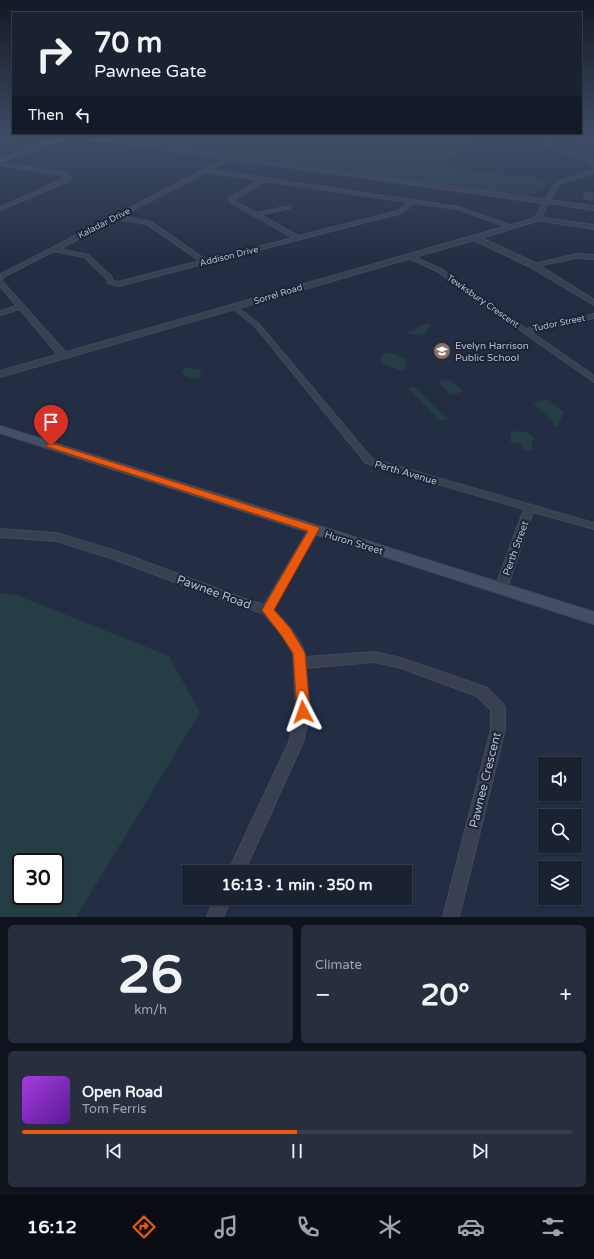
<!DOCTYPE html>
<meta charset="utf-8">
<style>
body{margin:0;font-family:"Varela Round",sans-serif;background:#272f3e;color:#f1f3f6;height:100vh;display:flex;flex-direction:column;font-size:15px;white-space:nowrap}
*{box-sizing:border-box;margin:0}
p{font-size:13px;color:#9fa4ac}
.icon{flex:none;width:22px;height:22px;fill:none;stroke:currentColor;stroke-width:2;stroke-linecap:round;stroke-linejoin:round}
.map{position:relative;height:917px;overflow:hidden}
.details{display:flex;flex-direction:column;gap:8px;padding:8px;background:#0e131c;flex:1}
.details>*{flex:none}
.top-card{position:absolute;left:12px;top:12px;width:570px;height:122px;border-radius:0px;box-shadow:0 1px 3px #0004,0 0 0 1px #383f4d;background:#1a2232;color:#f1f3f6;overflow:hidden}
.fabs{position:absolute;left:538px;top:757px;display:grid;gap:8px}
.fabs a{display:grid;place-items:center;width:44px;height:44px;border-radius:0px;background:#1a2232;box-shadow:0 1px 3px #0004,0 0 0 1px #383f4d;font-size:20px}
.speed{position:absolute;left:12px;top:853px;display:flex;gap:8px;font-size:20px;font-weight:700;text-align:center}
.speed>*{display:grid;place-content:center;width:52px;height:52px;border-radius:50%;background:#1a2232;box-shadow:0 1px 3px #0004,0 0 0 1px #383f4d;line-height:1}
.speed .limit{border:2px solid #111;border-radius:6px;background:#fff;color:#111}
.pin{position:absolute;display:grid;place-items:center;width:34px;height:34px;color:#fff;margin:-41px -17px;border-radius:50% 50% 50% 0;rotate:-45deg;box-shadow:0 0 4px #0007}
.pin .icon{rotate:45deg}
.me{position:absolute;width:44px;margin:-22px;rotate:356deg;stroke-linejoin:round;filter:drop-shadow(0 0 3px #0008)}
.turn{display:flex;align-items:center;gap:14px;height:84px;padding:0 16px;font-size:18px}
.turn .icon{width:52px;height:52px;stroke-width:2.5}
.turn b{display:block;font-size:28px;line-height:34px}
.then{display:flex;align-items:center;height:38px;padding:0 16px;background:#0003;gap:8px;font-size:15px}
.big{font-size:30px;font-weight:800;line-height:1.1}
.details .card{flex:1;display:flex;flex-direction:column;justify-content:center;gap:6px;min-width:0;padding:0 14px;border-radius:6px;background:#272f3e}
.details .dial{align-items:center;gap:0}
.dial b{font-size:52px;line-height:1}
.song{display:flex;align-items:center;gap:12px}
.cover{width:48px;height:48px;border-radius:6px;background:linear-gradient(135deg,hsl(280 70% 55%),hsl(270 70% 35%))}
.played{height:4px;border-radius:2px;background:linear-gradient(90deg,#ea580c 50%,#383f4d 50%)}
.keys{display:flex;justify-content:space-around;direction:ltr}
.heat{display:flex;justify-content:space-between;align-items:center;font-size:22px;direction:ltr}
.details .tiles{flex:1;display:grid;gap:8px;grid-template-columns:1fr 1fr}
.card:last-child{grid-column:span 2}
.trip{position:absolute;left:182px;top:865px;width:230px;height:40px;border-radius:0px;background:#1a2232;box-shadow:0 1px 3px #0004,0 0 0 1px #383f4d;font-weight:800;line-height:40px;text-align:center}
.tab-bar{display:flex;height:64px;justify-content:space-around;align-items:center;background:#0a0e14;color:#9fa4ac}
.tab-bar .icon{width:28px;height:28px}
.tab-bar .active{color:#ea580c}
.tab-bar b{font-size:18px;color:#f1f3f6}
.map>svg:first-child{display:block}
.green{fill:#253d44;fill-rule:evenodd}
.building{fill:#354159;stroke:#1e2739}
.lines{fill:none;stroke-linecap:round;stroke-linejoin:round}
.minor-casing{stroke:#42495b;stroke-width:2}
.tertiary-casing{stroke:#42495b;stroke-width:2}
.secondary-casing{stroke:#42495b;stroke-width:2}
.minor{fill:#384052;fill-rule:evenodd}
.tertiary{fill:#384052;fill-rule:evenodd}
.secondary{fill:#454e65;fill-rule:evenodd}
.route{fill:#ea580c;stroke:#983908}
.labels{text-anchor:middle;stroke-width:4;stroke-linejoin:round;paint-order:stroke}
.far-street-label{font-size:9px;fill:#b5bbcc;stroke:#1c2537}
.poi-label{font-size:10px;fill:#b5bbcc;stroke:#1c2537;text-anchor:start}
.street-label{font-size:10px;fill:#b5bbcc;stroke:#1c2537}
.near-street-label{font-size:12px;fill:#b5bbcc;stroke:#1c2537}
</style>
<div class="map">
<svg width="594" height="917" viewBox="0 0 594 917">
<rect width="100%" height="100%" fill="#232d43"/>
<g class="green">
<polygon points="98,137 477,137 443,167 553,180 548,183 540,193 530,196"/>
<polygon points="429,323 431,325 424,336 408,334 409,332 423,324"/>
<polygon points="388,352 405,358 405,365 407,365 406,369 401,371 381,363 380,358 383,354"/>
<polygon points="186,367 201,370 200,374 203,376 195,379 183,375 182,371"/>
<polygon points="450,379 463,392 450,395 438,382"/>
<polygon points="414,387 447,419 440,421 408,388"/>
<polygon points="547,399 564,412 557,428 552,424 554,422 533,404"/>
<polygon points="517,431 527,432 534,438 532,443 533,451 522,450 523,445 510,442 511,432"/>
<path d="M0,593L19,596L169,656L200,713L76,917H0ZM21,862H55V896H21Z"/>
</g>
<polygon class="building" points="589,191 594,192 594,203 583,200 582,193"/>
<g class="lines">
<g class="minor-casing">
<g id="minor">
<polygon points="545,137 549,137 549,141 551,144 593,160 594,168 592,167 590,162 549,146 545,141"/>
<path d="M229,157L232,158L210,170L458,207L513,226L508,227L457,209L414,203L402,213L118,286L108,283L106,278L84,257L54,251L5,276L1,280L66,353V357H60L20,309L0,315V311L17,306L0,286L1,274ZM206,172L260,180L229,198L230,202L293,238L206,260L151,222L121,216ZM265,181L409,202L398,211L298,236L260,215L290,208V206L256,213L234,201V200ZM117,219L147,224L200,261L118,282L113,281L111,276L88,255L59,249Z"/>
<polygon points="0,163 59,172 68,174 71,178 69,181 0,210 0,207 66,178 59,174 0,165"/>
<polygon points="594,170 594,173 591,174 561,183 557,187 548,203 544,202 553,186 558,181"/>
<polygon points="538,217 594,225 594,229 536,220 535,219"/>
<polygon points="576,254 594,255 594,259 576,258 533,267 530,265"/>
<polygon points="406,255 410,255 441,269 526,329 594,314 594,318 531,332 594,376 594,382 437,271 406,257"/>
<polygon points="234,305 258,323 372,459 594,523 594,529 533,512 507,588 505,591 501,592 497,591 495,588 524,509 366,463 254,325 232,308 231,307"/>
<path d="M314,525L318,527L319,529L273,609C284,621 304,641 305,657L374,652L401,658L482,686L487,688L503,704L505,708V729L459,917H443L491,729V710L477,696L401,668L374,662L306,668L310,712L303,742L244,872H228L289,742L296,712L293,654L282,634L263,613L239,606L111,558L56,541L0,537V529L56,533L119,552L245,599L264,605L310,527Z"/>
<polygon points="215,898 231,898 223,917 207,917"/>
</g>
</g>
<g class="tertiary-casing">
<polygon id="tertiary" points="76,137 86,137 594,206 594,210 548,203 540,220 481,238 536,263 594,300 594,305 530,267 474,240 0,377 0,371 535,218 543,203"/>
</g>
<g class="secondary-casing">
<g id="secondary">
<polygon points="62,137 69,137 0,162 0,158"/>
<polygon points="0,426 594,612 594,624 0,433"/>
</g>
</g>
<use href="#minor" class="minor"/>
<use href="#tertiary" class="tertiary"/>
<use href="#secondary" class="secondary"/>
</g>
<linearGradient id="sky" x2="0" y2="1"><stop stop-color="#131925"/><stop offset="0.52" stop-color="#3f4c66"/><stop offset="1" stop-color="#3f4c66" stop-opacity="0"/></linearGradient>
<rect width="594" height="265" fill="url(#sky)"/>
<polygon class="route" points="51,443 318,527 319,529 274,610 290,628 305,653 310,712 308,716 303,718 299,716 297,712 293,653 281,635 262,610 308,531 48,447 46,446"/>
<defs>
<g id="school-disc" transform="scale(0.9)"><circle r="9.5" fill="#8d6e63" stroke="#1c2537"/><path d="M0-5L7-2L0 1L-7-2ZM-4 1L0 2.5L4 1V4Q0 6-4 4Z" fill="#fff"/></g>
</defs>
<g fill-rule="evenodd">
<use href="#school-disc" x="442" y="351"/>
</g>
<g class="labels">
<g class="far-street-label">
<text transform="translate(104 223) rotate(-27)" y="3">Kaladar Drive</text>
<text transform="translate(229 256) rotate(-14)" y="3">Addison Drive</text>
<text transform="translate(278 294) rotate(-17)" y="3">Sorrel Road</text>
<text transform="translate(483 301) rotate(35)" y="3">Tewksbury Crescent</text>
<text transform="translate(559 323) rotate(-12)" y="3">Tudor Street</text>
</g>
<g class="poi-label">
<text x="455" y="349">Evelyn Harrison<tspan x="455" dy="12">Public School</tspan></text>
</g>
<g class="street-label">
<text transform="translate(406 472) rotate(16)" y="4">Perth Avenue</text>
<text transform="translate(354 542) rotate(17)" y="4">Huron Street</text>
<text transform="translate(515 548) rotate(-70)" y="4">Perth Street</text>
</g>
<g class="near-street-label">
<text transform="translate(214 592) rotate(20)" y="4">Pawnee Road</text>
<text transform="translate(485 780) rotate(-76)" y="4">Pawnee Crescent</text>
</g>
</g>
</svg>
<div class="fabs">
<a><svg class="icon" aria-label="sound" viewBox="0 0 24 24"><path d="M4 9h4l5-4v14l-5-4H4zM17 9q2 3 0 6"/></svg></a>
<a><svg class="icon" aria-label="search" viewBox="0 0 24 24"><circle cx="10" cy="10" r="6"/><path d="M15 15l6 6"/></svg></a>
<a><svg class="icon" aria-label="layers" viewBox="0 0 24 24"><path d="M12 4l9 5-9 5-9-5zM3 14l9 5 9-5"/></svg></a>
</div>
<div class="speed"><div class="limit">30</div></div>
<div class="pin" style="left:51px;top:446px;background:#d93025"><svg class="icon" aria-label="arrive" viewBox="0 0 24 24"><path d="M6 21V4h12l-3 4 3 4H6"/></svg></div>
<svg class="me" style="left:303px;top:712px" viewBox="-20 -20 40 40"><path d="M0-17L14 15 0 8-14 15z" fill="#ea580c" stroke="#fff" stroke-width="4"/></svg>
<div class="trip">16:13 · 1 min · 350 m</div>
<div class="top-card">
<div class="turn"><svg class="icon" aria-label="right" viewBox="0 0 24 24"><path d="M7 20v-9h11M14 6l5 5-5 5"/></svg><div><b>70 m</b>Pawnee Gate</div></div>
<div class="then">Then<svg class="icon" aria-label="left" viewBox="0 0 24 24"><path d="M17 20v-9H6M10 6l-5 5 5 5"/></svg></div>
</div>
</div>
<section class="details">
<div class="tiles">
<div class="card dial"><b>26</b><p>km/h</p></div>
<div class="card"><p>Climate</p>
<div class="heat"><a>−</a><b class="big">20°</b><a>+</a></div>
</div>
<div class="card">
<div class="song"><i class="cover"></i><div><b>Open Road</b><p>Tom Ferris</p></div></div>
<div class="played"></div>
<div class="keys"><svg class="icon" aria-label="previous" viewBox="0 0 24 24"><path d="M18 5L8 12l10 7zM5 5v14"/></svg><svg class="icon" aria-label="pause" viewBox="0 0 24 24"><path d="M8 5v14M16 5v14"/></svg><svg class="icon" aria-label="next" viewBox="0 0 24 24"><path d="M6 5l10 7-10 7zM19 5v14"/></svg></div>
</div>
</div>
</section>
<nav class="tab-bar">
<b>16:12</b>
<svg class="icon active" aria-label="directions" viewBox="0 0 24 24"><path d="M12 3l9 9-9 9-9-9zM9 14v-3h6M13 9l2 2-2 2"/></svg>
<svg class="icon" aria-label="music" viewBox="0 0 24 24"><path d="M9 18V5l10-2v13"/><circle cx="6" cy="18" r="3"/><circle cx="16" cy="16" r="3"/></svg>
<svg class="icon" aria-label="phone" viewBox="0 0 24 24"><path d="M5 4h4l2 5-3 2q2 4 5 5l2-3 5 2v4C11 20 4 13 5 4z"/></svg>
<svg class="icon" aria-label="climate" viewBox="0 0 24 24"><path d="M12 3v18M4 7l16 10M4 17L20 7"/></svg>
<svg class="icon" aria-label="car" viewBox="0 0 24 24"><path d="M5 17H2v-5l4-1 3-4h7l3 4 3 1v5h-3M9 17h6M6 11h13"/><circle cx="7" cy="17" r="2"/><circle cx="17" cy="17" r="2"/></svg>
<svg class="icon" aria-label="filters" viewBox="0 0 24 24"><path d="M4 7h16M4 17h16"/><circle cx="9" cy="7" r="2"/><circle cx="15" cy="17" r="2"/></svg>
</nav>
